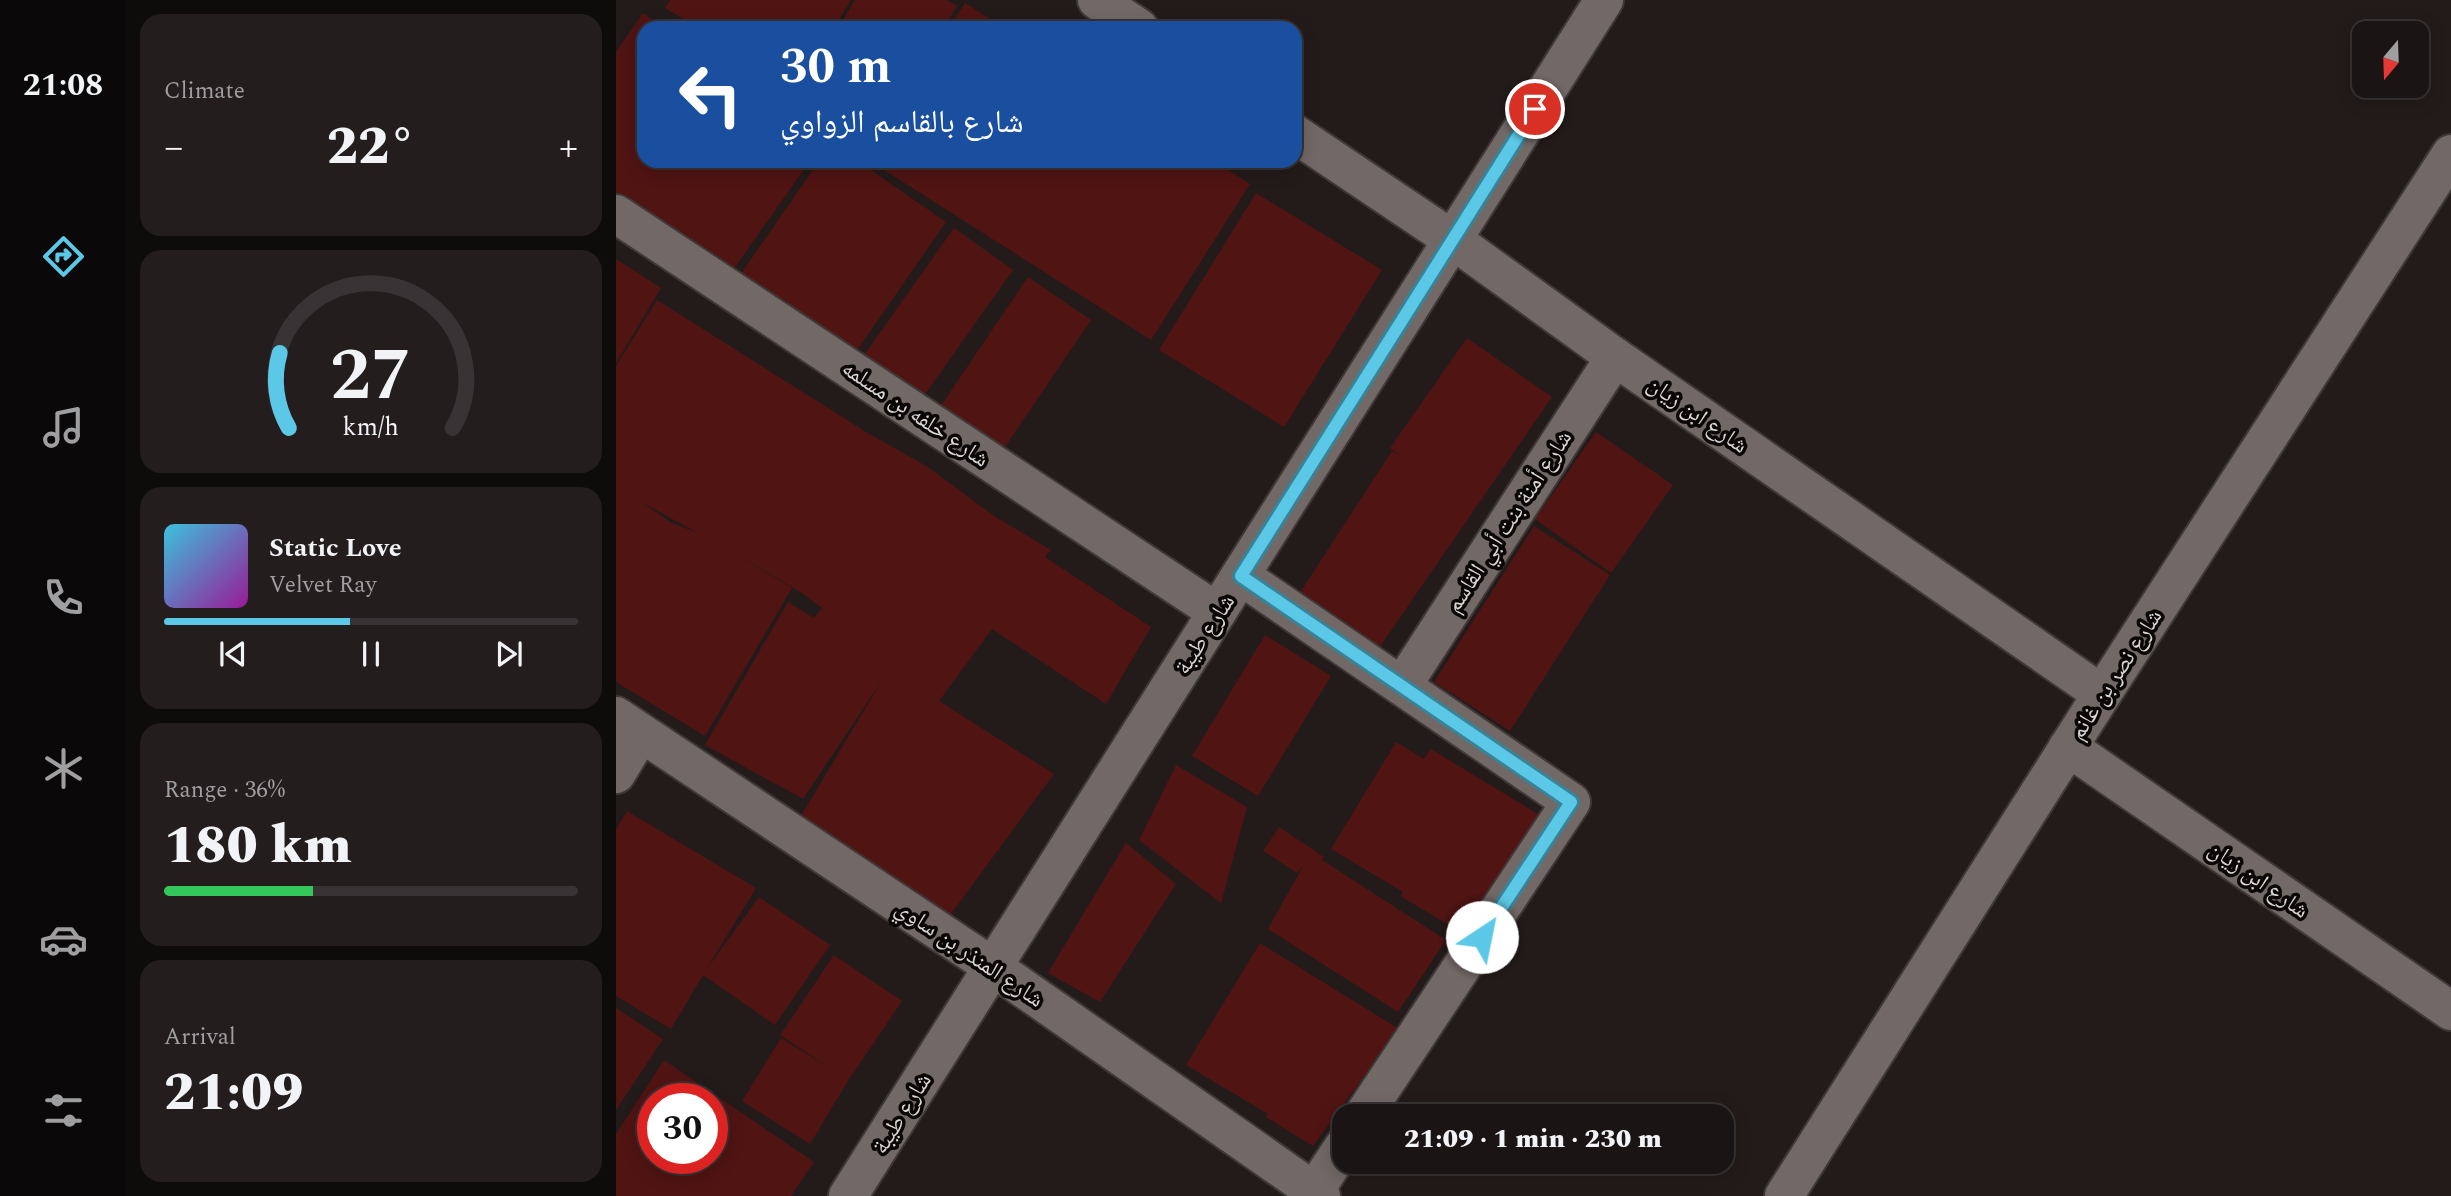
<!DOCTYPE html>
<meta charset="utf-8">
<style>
body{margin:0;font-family:Spectral,"Noto Naskh Arabic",serif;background:#231d1d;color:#f1f3f6;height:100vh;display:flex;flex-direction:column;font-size:26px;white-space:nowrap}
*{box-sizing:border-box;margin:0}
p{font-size:23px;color:#9f9ea0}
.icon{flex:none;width:38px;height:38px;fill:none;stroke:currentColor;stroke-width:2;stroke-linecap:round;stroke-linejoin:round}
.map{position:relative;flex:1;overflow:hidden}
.side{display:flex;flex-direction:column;gap:14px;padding:14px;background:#0e0b0b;width:490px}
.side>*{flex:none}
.guide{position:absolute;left:21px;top:21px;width:665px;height:147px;border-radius:21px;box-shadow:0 4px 18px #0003,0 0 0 2px #383334;background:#1a4fa0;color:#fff;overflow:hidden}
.needle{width:46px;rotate:199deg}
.controls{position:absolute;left:1736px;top:21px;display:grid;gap:14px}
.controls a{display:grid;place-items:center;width:77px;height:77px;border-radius:14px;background:#1a1414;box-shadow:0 4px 18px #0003,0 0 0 2px #383334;font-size:35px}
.speed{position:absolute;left:21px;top:1083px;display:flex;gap:14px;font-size:35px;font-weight:700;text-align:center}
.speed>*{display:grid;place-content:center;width:91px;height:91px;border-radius:50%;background:#1a1414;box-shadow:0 4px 18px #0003,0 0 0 2px #383334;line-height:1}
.speed .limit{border:10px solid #d22;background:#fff;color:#111}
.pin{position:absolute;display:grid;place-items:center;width:60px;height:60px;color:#fff;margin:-30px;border:4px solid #fff;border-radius:50%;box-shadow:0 2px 7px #0007}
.me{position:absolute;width:77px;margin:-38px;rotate:34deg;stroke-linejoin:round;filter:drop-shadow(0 0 5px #0008)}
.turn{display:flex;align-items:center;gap:24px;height:147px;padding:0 28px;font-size:32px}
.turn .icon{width:91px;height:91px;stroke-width:2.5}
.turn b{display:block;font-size:49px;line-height:60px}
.big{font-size:52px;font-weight:800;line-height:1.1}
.side .card{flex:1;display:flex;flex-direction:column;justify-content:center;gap:10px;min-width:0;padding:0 24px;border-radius:21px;background:#231d1d}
.side .dial{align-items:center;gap:0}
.dial svg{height:182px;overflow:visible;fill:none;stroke:#383334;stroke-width:7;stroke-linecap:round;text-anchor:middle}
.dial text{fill:#f1f3f6;stroke:none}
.song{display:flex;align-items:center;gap:21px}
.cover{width:84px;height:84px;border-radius:10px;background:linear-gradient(135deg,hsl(190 70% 55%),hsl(300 70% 35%))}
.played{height:7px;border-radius:4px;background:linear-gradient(90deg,#5ac8e6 45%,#383334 45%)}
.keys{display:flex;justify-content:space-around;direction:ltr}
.heat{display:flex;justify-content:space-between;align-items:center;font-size:38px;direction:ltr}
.charge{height:10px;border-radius:5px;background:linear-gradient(90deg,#34c759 36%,#383334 0)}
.trip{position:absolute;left:716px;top:1104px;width:402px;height:70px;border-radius:21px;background:#1a1414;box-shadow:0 4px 18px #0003,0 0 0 2px #383334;font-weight:800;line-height:70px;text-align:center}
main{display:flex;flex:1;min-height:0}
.dock{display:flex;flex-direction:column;width:126px;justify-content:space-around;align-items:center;background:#0a0808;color:#9f9ea0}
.dock .icon{width:49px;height:49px}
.dock .selected{color:#5ac8e6}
.dock b{font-size:32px;color:#f1f3f6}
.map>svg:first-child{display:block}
.building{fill:#501413;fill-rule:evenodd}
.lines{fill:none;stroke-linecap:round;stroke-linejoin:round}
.minor-casing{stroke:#3e3837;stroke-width:42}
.minor{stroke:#726866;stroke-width:38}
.route-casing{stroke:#3a8296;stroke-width:18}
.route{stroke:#5ac8e6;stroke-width:12}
.labels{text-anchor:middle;stroke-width:7;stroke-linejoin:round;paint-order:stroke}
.street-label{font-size:23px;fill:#dbd5d4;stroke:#0a0706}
</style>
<main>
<nav class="dock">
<b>21:08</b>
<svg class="icon selected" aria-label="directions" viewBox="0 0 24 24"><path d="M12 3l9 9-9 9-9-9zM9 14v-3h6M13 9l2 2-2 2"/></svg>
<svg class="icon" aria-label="music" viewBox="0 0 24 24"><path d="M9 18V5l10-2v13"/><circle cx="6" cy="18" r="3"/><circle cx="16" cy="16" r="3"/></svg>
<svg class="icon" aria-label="phone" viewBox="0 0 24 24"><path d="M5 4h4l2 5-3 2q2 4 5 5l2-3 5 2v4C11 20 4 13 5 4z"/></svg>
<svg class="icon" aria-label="climate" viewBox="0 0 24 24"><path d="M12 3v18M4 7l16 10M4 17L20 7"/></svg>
<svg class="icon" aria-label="car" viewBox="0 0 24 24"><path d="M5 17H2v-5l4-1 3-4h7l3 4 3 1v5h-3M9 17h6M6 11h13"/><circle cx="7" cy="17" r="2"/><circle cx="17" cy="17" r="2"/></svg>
<svg class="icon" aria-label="filters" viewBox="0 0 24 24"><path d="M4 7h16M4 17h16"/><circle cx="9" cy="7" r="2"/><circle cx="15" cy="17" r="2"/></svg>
</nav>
<section class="side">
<div class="card"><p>Climate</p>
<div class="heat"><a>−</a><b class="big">22°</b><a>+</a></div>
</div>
<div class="card dial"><svg viewBox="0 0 100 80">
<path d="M14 69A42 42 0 1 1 86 69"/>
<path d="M14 69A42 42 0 0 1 10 36" stroke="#5ac8e6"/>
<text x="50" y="56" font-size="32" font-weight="700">27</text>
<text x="50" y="72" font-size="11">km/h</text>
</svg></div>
<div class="card">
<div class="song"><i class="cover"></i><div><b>Static Love</b><p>Velvet Ray</p></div></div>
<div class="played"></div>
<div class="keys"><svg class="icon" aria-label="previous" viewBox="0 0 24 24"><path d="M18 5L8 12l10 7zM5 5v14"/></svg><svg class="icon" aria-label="pause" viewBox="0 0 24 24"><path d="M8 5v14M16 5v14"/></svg><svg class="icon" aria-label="next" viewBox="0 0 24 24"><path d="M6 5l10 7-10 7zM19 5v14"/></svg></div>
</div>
<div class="card"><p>Range · 36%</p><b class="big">180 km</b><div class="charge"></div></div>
<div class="card"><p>Arrival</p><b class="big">21:09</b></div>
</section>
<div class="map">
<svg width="1835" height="1196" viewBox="0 0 1835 1196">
<rect width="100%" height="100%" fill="#231b1a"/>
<g class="building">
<polygon points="54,0 235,0 218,28 82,28 49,8"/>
<polygon points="239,0 331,0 341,6 328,28 222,28"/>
<polygon points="349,3 388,28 333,28"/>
<polygon points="27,13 48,28 28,28 28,161 194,161 114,274 0,195 0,52"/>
<polygon points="203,161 242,161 330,222 235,359 120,281"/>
<polygon points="254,161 598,161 634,184 535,340"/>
<polygon points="640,193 766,270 668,427 543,350"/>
<polygon points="338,228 397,270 305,400 246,358"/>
<polygon points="0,259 45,288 0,363"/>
<polygon points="412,277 475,320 385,453 322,410"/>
<path d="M41,300L250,432L312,467L378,516L435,550L429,557L535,627L490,704L376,629L323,701L438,774L332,918L183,819L267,679L187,799L89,745L172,602L198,618L206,608L186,593L106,546L176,588L89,736L0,682V366ZM25,502L82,533L56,523Z"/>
<polygon points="851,338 936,397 763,648 681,597 776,451 786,457 774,448"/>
<polygon points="980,432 1057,485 995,573 919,519"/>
<polygon points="918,526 994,575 894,731 818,682"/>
<polygon points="649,635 715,676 642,796 576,756"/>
<polygon points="780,742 808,759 815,749 925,816 852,936 784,896 787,892 715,849"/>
<polygon points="560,765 631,807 605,903 523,840"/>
<polygon points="11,811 140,888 90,970 143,897 214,945 159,1025 87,975 55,1029 0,996 0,829"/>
<polygon points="663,827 708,857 706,860 830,940 782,1012 652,929 687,866 681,873 647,851"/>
<polygon points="510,843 560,884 484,1002 432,973"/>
<polygon points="644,943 783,1029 697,1146 650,1117 652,1114 570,1065"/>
<polygon points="218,955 286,1001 232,1081 194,1144 126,1101 165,1038 214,1068 164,1035"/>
<polygon points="0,1008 47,1039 0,1110"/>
<path d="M48,1060L198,1162L175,1196H0V1134ZM37,1099H96V1158H37Z"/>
</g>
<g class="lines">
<g class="minor-casing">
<g id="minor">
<polyline points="481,0 523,28"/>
<polyline points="679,134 837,240 999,357 1486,694"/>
<polyline points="0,214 601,612"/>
<polyline points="625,576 955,802 747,1116"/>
<polyline points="786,686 999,357"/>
<polyline points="0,716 377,967 705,1196"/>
<polyline points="1452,747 1835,1011"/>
<polyline points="0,774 25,733"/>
<polyline points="698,1191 728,1146"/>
<polyline points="232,1196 988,0"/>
<polyline points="1168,1196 1486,694 1835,154"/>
</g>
</g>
<use href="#minor" class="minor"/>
</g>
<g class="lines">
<g class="route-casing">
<polyline id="route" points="866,937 955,802 625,576 919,109"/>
</g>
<use href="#route" class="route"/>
</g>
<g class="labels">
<g class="street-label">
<text transform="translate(300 413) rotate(34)" y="8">شارع خلفه بن مسلمه</text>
<text transform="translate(1082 414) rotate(35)" y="8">شارع ابن زيان</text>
<text transform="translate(892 521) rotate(-57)" y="8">شارع أمنة بنت أبي القاسم</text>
<text transform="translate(588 634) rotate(-57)" y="8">شارع طيبة</text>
<text transform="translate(1499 674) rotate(-57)" y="8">شارع نصر بن غانم</text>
<text transform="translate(1643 879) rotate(35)" y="8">شارع ابن زيان</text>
<text transform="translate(354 953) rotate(34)" y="8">شارع المنذر بن ساوي</text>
<text transform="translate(285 1113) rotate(-58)" y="8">شارع طيبة</text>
</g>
</g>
</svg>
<div class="controls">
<a><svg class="needle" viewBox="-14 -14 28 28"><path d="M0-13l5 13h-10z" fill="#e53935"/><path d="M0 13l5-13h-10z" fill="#9f9ea0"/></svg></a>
</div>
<div class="speed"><div class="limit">30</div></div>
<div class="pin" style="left:919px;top:109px;background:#d93025"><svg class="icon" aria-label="arrive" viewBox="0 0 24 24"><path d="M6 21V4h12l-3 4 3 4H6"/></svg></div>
<svg class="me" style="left:866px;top:937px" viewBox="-20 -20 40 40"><circle r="19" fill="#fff"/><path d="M0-13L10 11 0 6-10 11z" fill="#5ac8e6"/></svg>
<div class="trip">21:09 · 1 min · 230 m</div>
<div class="guide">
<div class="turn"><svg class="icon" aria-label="left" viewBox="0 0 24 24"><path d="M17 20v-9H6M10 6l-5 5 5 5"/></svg><div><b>30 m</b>شارع بالقاسم الزواوي</div></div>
</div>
</div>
</main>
